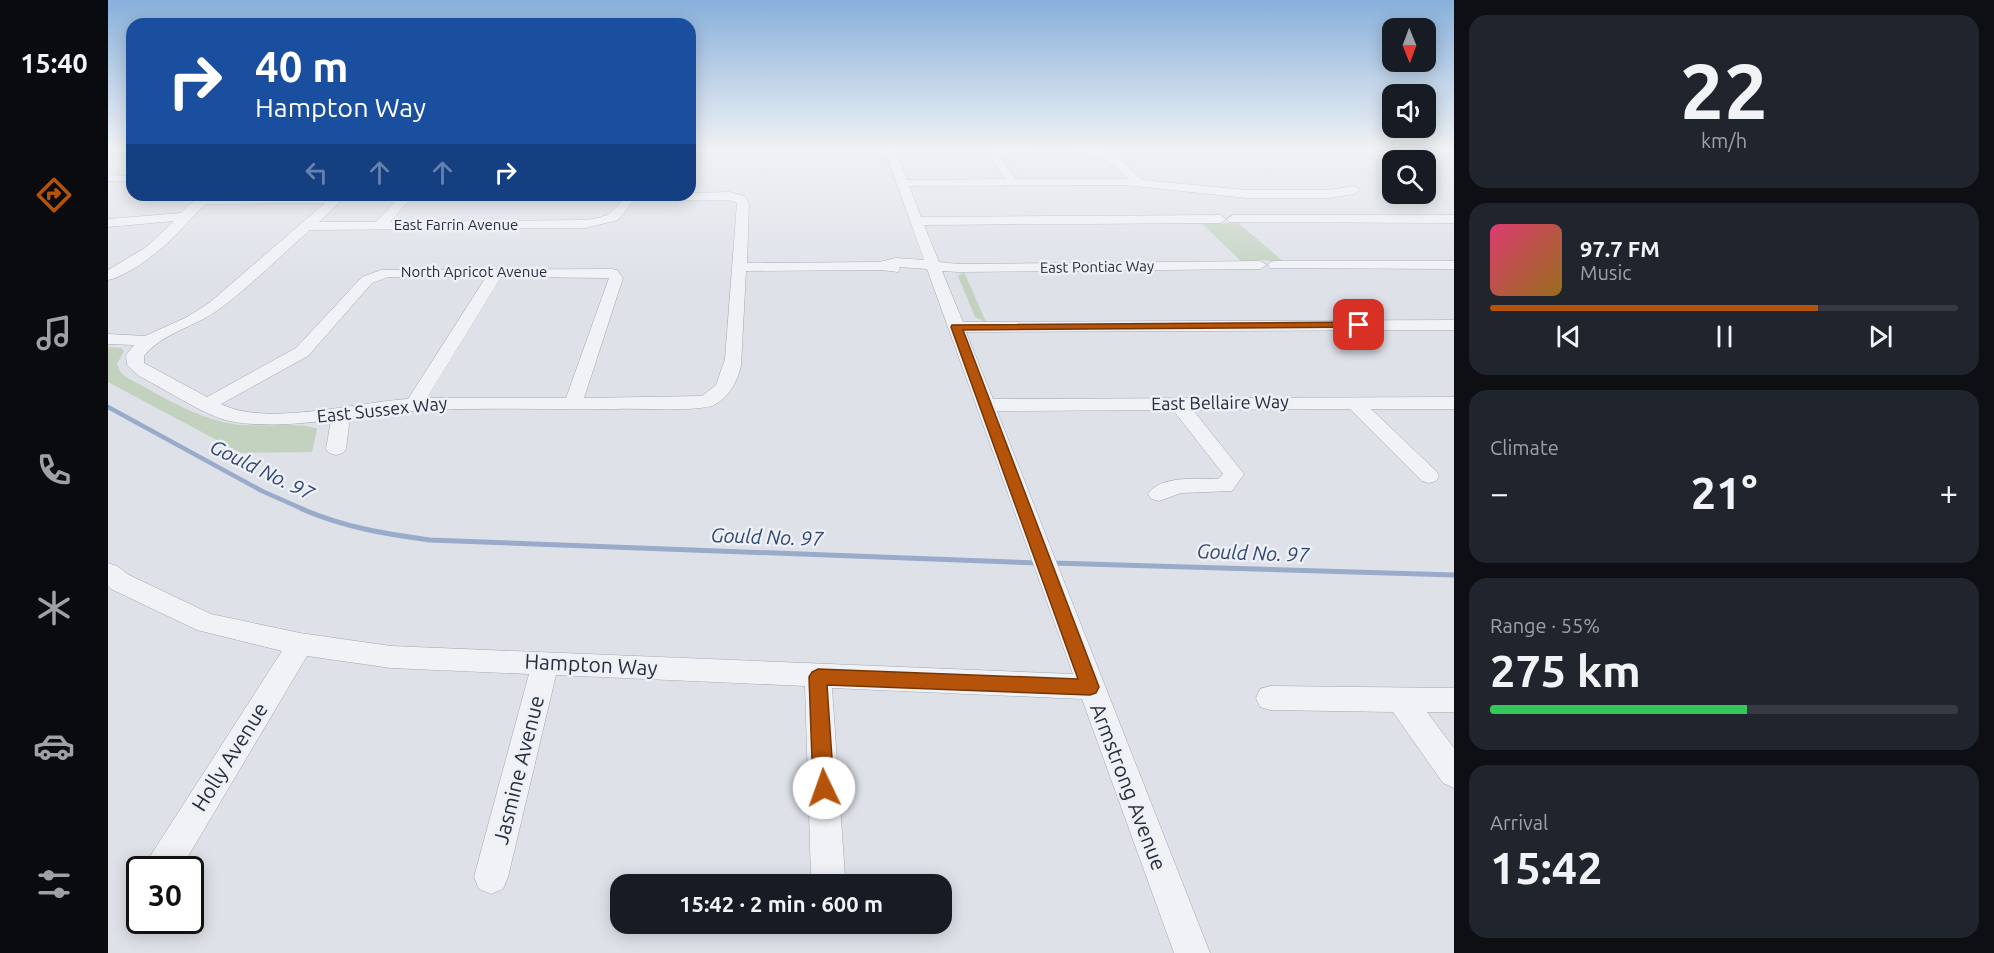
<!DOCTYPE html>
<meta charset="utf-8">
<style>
body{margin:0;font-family:Ubuntu,sans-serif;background:#20242c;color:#f1f3f6;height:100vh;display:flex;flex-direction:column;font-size:22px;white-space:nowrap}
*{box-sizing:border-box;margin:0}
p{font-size:20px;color:#9ea1a6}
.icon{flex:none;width:33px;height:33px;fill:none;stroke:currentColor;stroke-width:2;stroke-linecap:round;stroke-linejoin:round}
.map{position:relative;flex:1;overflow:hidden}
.side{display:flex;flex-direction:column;gap:15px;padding:15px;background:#0d0f14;width:540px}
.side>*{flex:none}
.banner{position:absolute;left:18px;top:18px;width:570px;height:183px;border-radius:18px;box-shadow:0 3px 15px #0003;background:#1a4fa0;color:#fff;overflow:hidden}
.needle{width:39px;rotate:179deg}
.buttons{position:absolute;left:1274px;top:18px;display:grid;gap:12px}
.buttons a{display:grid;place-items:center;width:54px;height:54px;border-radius:12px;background:#171b24;box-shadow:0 3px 15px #0003;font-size:30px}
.speed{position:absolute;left:18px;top:856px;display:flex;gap:12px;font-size:30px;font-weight:700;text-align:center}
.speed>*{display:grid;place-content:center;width:78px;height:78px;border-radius:50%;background:#171b24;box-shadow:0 3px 15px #0003;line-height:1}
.speed .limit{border:3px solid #111;border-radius:9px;background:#fff;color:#111}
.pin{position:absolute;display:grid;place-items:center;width:51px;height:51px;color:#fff;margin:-26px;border-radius:12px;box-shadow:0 3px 9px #0006}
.me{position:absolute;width:66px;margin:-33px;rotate:357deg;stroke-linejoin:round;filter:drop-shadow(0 0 4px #0008)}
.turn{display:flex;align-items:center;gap:21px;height:126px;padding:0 30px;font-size:27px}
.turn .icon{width:78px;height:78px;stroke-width:2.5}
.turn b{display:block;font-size:42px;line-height:51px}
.lanes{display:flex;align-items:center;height:57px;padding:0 30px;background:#0003;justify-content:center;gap:30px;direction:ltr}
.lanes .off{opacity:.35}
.big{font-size:45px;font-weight:700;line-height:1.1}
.side .card{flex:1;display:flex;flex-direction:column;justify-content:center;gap:9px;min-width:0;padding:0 21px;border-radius:18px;background:#20242c}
.side .dial{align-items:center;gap:0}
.dial b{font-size:78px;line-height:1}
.song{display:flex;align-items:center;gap:18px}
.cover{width:72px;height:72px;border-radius:9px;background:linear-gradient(135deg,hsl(340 70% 55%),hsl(40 70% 35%))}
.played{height:6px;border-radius:3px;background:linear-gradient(90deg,#b45309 70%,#363941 70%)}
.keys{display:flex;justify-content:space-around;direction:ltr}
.heat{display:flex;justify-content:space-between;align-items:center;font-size:33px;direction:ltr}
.charge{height:9px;border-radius:4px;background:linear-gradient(90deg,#34c759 55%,#363941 0)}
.trip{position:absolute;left:502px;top:874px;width:342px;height:60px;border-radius:18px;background:#171b24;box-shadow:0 3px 15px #0003;font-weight:700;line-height:60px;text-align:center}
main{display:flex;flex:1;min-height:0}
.tab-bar{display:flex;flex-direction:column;width:108px;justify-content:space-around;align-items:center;background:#090b0e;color:#9ea1a6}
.tab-bar .icon{width:42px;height:42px}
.tab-bar .on{color:#b45309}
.tab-bar b{font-size:27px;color:#f1f3f6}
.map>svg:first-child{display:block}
.green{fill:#c2d2bf}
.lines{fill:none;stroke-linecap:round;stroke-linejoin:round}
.stream-far1{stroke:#98abc8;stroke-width:4.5}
.stream{stroke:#98abc8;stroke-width:5}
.minor-casing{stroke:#a3a7b2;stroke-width:1}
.minor{fill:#f1f2f6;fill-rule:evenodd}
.route{fill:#b45309;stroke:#753606;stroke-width:1.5}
.labels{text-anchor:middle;stroke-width:5;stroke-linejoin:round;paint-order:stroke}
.far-street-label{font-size:15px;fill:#272d3f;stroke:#edf0f5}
.street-label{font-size:18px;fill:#272d3f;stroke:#edf0f5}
.water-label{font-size:20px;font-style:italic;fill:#314873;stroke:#edf0f5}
.near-street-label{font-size:21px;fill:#272d3f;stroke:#edf0f5}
</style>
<main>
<nav class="tab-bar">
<b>15:40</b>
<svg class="icon on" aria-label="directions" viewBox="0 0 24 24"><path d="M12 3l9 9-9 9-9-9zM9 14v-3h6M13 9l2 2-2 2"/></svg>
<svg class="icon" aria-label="music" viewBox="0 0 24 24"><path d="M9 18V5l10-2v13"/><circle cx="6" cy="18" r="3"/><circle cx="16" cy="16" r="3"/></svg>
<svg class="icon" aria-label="phone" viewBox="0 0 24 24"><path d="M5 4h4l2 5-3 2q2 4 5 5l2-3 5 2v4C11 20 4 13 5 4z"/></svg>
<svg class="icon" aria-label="climate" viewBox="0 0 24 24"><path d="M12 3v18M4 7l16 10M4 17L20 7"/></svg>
<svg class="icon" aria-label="car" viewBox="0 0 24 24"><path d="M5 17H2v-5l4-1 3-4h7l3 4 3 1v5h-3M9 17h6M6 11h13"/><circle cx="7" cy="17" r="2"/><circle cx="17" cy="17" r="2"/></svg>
<svg class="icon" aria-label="filters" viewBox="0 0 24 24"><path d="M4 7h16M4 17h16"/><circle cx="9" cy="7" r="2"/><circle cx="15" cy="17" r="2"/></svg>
</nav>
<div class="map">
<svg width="1346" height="953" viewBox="0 0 1346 953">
<rect width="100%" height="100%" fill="#dee1e8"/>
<g class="green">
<polygon points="1130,223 1176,262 1154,260 1134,262 1094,224"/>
<polygon points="856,272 878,322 867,317 850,276"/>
<path d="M0,347L13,348L16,351L9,364L13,373L18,377C52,395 87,418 125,424C149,428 192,421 209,429L204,452L133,453L0,382Z"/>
</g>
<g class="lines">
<polyline class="stream-far1" points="0,407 154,491 197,510"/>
<g class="stream">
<path d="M194,509C235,527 277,534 322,540L930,563"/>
<polyline points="944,563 1346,575"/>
</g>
<g class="minor-casing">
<g id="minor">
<path d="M776,148H786L799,180L897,179L881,155L883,150L892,148H979L995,150L1010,157L1034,180L1138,190H1221L1246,186L1252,190L1246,194L1221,198H1138L1018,185L801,186L813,217L1112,215L1118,219L1112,223L816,225L831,262L850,264L1152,261L1159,265L1152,269L850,272L834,271L855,322L1346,320V330L858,332L885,399L1346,397V409H1263L1328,471L1331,476L1328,481L1321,483L1314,481L1242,409L1085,410L1136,474L1124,491L1073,493L1051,501L1043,499L1040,494C1052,475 1091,479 1110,479L1115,474L1065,410L889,411L1102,953H1066L974,699L724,688L737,877L734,885H706L703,877L697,686L448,675L400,877L395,889L383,894L371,889L366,877L421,674L283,668L199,656L72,870H36L41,858L174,651L89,630L3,589L0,586V563L9,566L21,575L103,614L192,633L283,646L965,674L819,269L791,267L792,269L790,272L773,270L638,271L633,366C628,384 621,398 604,406C578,412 535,408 508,409C419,410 330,405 242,417L238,449L235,453L228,455L221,453L218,449L223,420C190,424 139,429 108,417C82,406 56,389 31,376L19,365L18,355L26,345L0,344V334L37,336L79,317L101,303L217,203L99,204C87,212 80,223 70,233C53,250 23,275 0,280V270L37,248L66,221L0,227V219L73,213L79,206L96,195H208L226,197L231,203L211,222H268L293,195H306L282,222L477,220C497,218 507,214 516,195L621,192L636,196L641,203L639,263L771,262L788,258L816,260ZM927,151C966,152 992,147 1020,179H908L891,155ZM621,200L629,203L617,359L608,385L594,396L476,398L515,278L509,270L504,269L273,270L254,277L188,348L99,397L36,363V356C54,333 87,327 110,310C143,286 172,256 202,230L477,228L510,220L525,201ZM280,277H378L300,399C249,402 158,427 113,404L200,356L264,283ZM393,277L501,278L458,398H319Z"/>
<polygon points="0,175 24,176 24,182 0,181"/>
<polygon points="1125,215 1346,215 1346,223 1120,222 1119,219"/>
<polygon points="1167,261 1346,261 1346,269 1162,268 1160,265 1162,262"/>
<polygon points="1162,686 1346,688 1346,712 1319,712 1346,748 1346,788 1335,783 1285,712 1162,710 1152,707 1148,698 1152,689"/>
</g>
</g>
<use href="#minor" class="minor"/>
</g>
<linearGradient id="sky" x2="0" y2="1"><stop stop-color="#88b0db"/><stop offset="0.53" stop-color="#f0f2f5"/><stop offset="1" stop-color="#f0f2f5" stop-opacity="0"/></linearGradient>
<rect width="1346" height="281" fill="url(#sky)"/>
<polygon class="route" points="1251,322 1255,323 1255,327 855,330 991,687 988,693 982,695 719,685 726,788 723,795 716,798 708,795 705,788 701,677 704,672 710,669 970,679 843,327 844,325"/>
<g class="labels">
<g class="far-street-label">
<text x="348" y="230">East Farrin Avenue</text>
<text transform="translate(989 267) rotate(-1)" y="5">East Pontiac Way</text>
<text x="366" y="277">North Apricot Avenue</text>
</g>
<g class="street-label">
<text transform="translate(1112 403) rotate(-1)" y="6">East Bellaire Way</text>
<text transform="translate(274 410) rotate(-6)" y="6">East Sussex Way</text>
</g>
<g class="water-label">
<text transform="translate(154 470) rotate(26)" y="7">Gould No. 97</text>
<text transform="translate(659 537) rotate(2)" y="7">Gould No. 97</text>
<text transform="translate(1145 553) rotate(2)" y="7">Gould No. 97</text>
</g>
<g class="near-street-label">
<text transform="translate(483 665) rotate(3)" y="7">Hampton Way</text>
<text transform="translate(122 757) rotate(-58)" y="7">Holly Avenue</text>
<text transform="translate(411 770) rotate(-76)" y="7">Jasmine Avenue</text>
<text transform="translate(1020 787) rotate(69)" y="7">Armstrong Avenue</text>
</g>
</g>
</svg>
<div class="buttons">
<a><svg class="needle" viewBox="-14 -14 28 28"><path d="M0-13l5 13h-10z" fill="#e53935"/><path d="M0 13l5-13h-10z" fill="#9ea1a6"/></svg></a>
<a><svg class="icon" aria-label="sound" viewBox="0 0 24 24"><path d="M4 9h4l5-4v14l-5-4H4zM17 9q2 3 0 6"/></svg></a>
<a><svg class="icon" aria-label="search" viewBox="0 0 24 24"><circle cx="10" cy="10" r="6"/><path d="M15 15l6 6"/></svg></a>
</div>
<div class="speed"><div class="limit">30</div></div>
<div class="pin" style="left:1251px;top:325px;background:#d93025"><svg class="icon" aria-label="arrive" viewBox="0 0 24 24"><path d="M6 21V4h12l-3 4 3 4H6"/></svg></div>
<svg class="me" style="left:716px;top:788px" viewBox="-20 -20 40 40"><circle r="19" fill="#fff"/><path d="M0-13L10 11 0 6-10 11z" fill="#b45309"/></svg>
<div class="trip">15:42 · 2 min · 600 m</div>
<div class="banner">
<div class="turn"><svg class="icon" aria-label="right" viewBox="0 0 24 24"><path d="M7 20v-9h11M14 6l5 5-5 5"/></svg><div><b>40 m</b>Hampton Way</div></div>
<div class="lanes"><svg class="icon off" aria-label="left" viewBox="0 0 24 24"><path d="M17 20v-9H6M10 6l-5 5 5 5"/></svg><svg class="icon off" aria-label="ahead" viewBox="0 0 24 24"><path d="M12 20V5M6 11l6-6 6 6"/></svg><svg class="icon off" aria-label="ahead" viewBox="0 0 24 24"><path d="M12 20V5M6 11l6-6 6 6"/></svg><svg class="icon" aria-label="right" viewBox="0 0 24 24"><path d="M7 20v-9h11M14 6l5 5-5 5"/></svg></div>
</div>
</div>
<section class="side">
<div class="card dial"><b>22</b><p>km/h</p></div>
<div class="card">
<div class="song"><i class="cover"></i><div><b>97.7 FM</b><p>Music</p></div></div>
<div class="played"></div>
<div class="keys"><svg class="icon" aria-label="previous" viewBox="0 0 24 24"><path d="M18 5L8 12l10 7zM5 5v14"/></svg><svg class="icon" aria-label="pause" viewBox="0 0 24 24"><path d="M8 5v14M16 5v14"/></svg><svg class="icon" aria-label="next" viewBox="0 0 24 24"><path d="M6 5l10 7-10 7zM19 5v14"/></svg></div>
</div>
<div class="card"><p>Climate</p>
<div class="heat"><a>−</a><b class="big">21°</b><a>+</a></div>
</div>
<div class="card"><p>Range · 55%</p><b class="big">275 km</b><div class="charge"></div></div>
<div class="card"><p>Arrival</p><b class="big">15:42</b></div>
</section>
</main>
